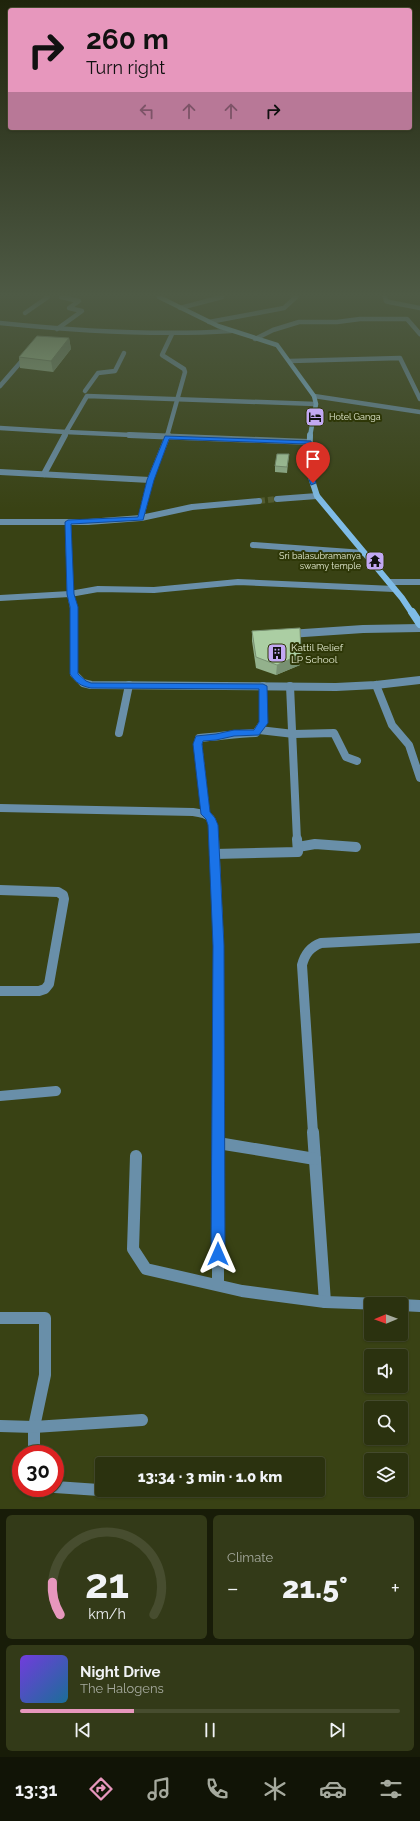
<!DOCTYPE html>
<meta charset="utf-8">
<style>
body{margin:0;font-family:Raleway,sans-serif;background:#333a18;color:#f1f3f6;height:100vh;display:flex;flex-direction:column;font-size:15px;white-space:nowrap}
*{box-sizing:border-box;margin:0}
p{font-size:13px;color:#a6aa9e}
.icon{flex:none;width:22px;height:22px;fill:none;stroke:currentColor;stroke-width:2;stroke-linecap:round;stroke-linejoin:round}
.map{position:relative;height:1509px;overflow:hidden}
.panel{display:flex;flex-direction:column;gap:6px;padding:6px;background:#181c08;flex:1}
.panel>*{flex:none}
.hud{position:absolute;left:8px;top:8px;width:404px;height:122px;border-radius:4px;box-shadow:0 1px 3px #0004,0 0 0 1px #474d2f;background:#e797bd;color:#111;overflow:hidden}
.needle{width:26px;rotate:269deg}
.controls{position:absolute;left:364px;top:1297px;display:grid;gap:8px}
.controls a{display:grid;place-items:center;width:44px;height:44px;border-radius:4px;background:#2b320f;box-shadow:0 1px 3px #0004,0 0 0 1px #474d2f;font-size:20px}
.speed{position:absolute;left:12px;top:1445px;display:flex;gap:8px;font-size:20px;font-weight:700;text-align:center}
.speed>*{display:grid;place-content:center;width:52px;height:52px;border-radius:50%;background:#2b320f;box-shadow:0 1px 3px #0004,0 0 0 1px #474d2f;line-height:1}
.speed .limit{border:6px solid #d22;background:#fff;color:#111}
.pin{position:absolute;display:grid;place-items:center;width:34px;height:34px;color:#fff;margin:-41px -17px;border-radius:50% 50% 50% 0;rotate:-45deg;box-shadow:0 0 4px #0007}
.pin .icon{rotate:45deg}
.me{position:absolute;width:44px;margin:-22px;rotate:0deg;stroke-linejoin:round;filter:drop-shadow(0 0 3px #0008)}
.turn{display:flex;align-items:center;gap:14px;height:84px;padding:0 12px;font-size:18px}
.turn .icon{width:52px;height:52px;stroke-width:2.5}
.turn b{display:block;font-size:28px;line-height:34px}
.lanes{display:flex;align-items:center;height:38px;padding:0 12px;background:#0003;justify-content:center;gap:20px;direction:ltr}
.lanes .off{opacity:.35}
.big{font-size:30px;font-weight:800;line-height:1.1}
.panel .tile{flex:1;display:flex;flex-direction:column;justify-content:center;gap:6px;min-width:0;padding:0 14px;border-radius:6px;background:#333a18}
.panel .dial{align-items:center;gap:0}
.dial svg{height:104px;overflow:visible;fill:none;stroke:#474d2f;stroke-width:7;stroke-linecap:round;text-anchor:middle}
.dial text{fill:#f1f3f6;stroke:none}
.song{display:flex;align-items:center;gap:12px}
.cover{width:48px;height:48px;border-radius:6px;background:linear-gradient(135deg,hsl(260 70% 55%),hsl(200 70% 35%))}
.played{height:4px;border-radius:2px;background:linear-gradient(90deg,#e797bd 30%,#474d2f 30%)}
.keys{display:flex;justify-content:space-around;direction:ltr}
.heat{display:flex;justify-content:space-between;align-items:center;font-size:22px;direction:ltr}
.panel .tiles{flex:1;display:grid;gap:6px;grid-template-columns:1fr 1fr}
.tile:last-child{grid-column:span 2}
.trip{position:absolute;left:95px;top:1457px;width:230px;height:40px;border-radius:4px;background:#2b320f;box-shadow:0 1px 3px #0004,0 0 0 1px #474d2f;font-weight:800;line-height:40px;text-align:center}
.tab-bar{display:flex;height:64px;justify-content:space-around;align-items:center;background:#111406;color:#a6aa9e}
.tab-bar .icon{width:28px;height:28px}
.tab-bar .selected{color:#e797bd}
.tab-bar b{font-size:18px;color:#f1f3f6}
.map>svg:first-child{display:block}
.lines{fill:none;stroke-linecap:round;stroke-linejoin:round}
.minor-tunnel{stroke:#525b30;stroke-width:6;stroke-dasharray:6 3;stroke-linecap:butt}
.minor-far4{stroke:#698fa9;stroke-width:4.5}
.minor-far3{stroke:#698fa9;stroke-width:6}
.minor-far2{stroke:#698fa9;stroke-width:8}
.minor-far1{stroke:#698fa9;stroke-width:10}
.minor{stroke:#698fa9;stroke-width:12}
.tertiary{stroke:#698fa9;stroke-width:4.5}
.secondary-far2{stroke:#7fbce7;stroke-width:4.5}
.secondary-far1{stroke:#7fbce7;stroke-width:6}
.secondary{stroke:#7fbce7;stroke-width:8}
.wall{fill:#93b18c}
.shaded-wall{fill:#789072}
.building{fill:#abcea3;stroke:#789072}
.route{fill:#1a73e8;stroke:#114b97}
.labels{text-anchor:middle;stroke-width:4;stroke-linejoin:round;paint-order:stroke}
.far-poi-label{font-size:9px;fill:#e3ead0;stroke:#2e3707;text-anchor:start}
.poi-label{font-size:10px;fill:#e3ead0;stroke:#2e3707;text-anchor:start}
</style>
<div class="map">
<svg width="420" height="1509" viewBox="0 0 420 1509">
<rect width="100%" height="100%" fill="#394214"/>
<g class="lines">
<polyline class="minor-tunnel" points="259,501 277,499"/>
<g class="minor-far4">
<polyline points="385,297 386,301 389,302 420,308"/>
<polyline points="180,308 222,297"/>
<polyline points="25,313 48,297"/>
<polyline points="209,322 284,308 296,297"/>
<path d="M0,323C77,331 154,336 231,331"/>
<polyline points="57,329 82,311 69,308 79,301 61,297"/>
<polyline points="255,339 273,330 299,322 337,322 360,319 407,319 420,334"/>
<polyline points="290,361 400,358 420,399"/>
<polyline points="0,386 26,356"/>
<polyline points="85,391 98,373 115,371 124,353"/>
<polyline points="0,428 66,432 64,436"/>
<polyline points="153,436 66,432 87,396 316,404"/>
<polyline points="167,436 185,372 184,369 162,355 172,334"/>
</g>
<g class="minor-far3">
<polyline points="129,435 309,442"/>
<polyline points="0,472 150,480"/>
<polyline points="44,474 65,435"/>
<polyline points="277,499 317,496"/>
<polyline points="141,518 150,480 168,435"/>
<polyline points="0,522 88,522 141,518 192,507 259,501"/>
<polyline points="253,545 364,553"/>
<polyline points="389,582 420,582"/>
<polyline points="0,598 70,594 68,522"/>
<polyline points="74,613 70,594 98,589 154,590 238,582 394,589"/>
</g>
<g class="minor-far2">
<polyline points="74,612 74,674 83,683 91,685 336,687 376,685 420,680"/>
<polyline points="289,634 363,629 420,628"/>
<polyline points="376,685 392,725 409,745 420,778"/>
<polyline points="290,686 297,840"/>
<polyline points="259,730 294,734 334,733 346,757 357,761"/>
<polyline points="119,733 129,685"/>
<path d="M0,808L193,812C215,815 213,820 214,840"/>
<path d="M206,814L198,744L199,738C219,737 236,733 256,733L263,723V686"/>
</g>
<g class="minor-far1">
<polyline points="214,839 219,946 218,1133"/>
<polyline points="298,847 315,844 356,847"/>
<polyline points="214,854 298,852 297,839"/>
<polyline points="0,890 58,892 63,895 64,899 49,984 45,989 39,991 0,991"/>
<polyline points="0,1096 56,1091"/>
<path d="M313,1133L302,965C305,954 310,947 321,943L420,938"/>
</g>
<g class="minor">
<polyline points="313,1132 325,1302"/>
<polyline points="218,1143 315,1159"/>
<polyline points="136,1156 133,1249 146,1269 242,1291 325,1302 382,1304"/>
<polyline points="218,1285 218,1132"/>
<polyline points="401,1305 420,1306"/>
<polyline points="0,1318 45,1318 45,1375 34,1427 34,1454"/>
<polyline points="0,1426 34,1427 142,1420"/>
<polyline points="55,1487 99,1490"/>
</g>
<polyline class="tertiary" points="314,396 420,412"/>
<polyline class="secondary-far2" points="159,297 218,326 277,345 314,396 316,404 310,436"/>
<polyline class="secondary-far1" points="310,435 309,471 317,496 402,598 412,613"/>
<polyline class="secondary" points="412,612 420,624"/>
</g>
<g class="wall">
<polygon points="69,338 71,349 53,372 20,368 19,357"/>
<polygon points="289,454 287,473 275,472 275,466"/>
<polygon points="252,631 300,665 276,675 256,668 252,641"/>
</g>
<g class="shaded-wall">
<polygon points="69,338 71,349 53,372 51,361"/>
<polygon points="301,654 300,665 276,675 277,665"/>
</g>
<g class="building">
<polygon points="37,336 69,338 51,361 19,357"/>
<polygon points="277,454 289,454 287,467 275,466"/>
<polygon points="300,628 301,654 277,665 256,657 252,631"/>
</g>
<linearGradient id="sky" x2="0" y2="1"><stop stop-color="#1f240b"/><stop offset="0.58" stop-color="#4e5a45"/><stop offset="1" stop-color="#4e5a45" stop-opacity="0"/></linearGradient>
<rect width="420" height="509" fill="url(#sky)"/>
<path class="route" d="M165,436L311,441L312,471L316,483L311,485L306,471V444L169,439L154,480L143,520L71,524L74,594L78,607V674L86,681L91,683L263,684L267,686L268,723L259,735L234,736L216,740L203,741L202,744L210,812L215,818L218,825L224,946L225,1254L223,1259L218,1261L213,1259L211,1254L213,946L208,825L206,819L201,814L193,744L196,736L216,734L234,730H254L259,722V689L91,688C81,686 76,683 70,674V607L67,594L65,522L68,520L138,517L147,480Z"/>
<defs>
<g id="hotel-square" transform="scale(1)"><rect x="-9" y="-9" width="18" height="18" rx="4" fill="#c2a8f3" stroke="#2e3707"/><path d="M-6-4.5h1.5V1H6V5H4.5V3h-9V5H-6ZM-4 0a1.8 1.8 0 1 1 3.6 0ZM.5 0V-2.5h3Q6-2.5 6 0Z" fill="#111"/></g>
<g id="temple-square" transform="scale(1)"><rect x="-9" y="-9" width="18" height="18" rx="4" fill="#c2a8f3" stroke="#2e3707"/><path d="M0-6L5-2H3V0L6.5 2.5H4V6H1.5V3h-3V6H-4V2.5H-6.5L-3 0V-2H-5Z" fill="#111"/></g>
<g id="building-square" transform="scale(1)"><rect x="-9" y="-9" width="18" height="18" rx="4" fill="#c2a8f3" stroke="#2e3707"/><path d="M-4-6H4V6H1V3H-1V6H-4ZM-2.5-4.3h1.7v1.8h-1.7ZM.8-4.3h1.7v1.8H.8ZM-2.5-1h1.7V.8h-1.7ZM.8-1h1.7V.8H.8Z" fill="#111"/></g>
</defs>
<g fill-rule="evenodd">
<use href="#hotel-square" x="315" y="417"/>
<use href="#temple-square" x="375" y="561"/>
<use href="#building-square" x="277" y="653"/>
</g>
<g class="labels">
<g class="far-poi-label">
<text x="329" y="420">Hotel Ganga</text>
<text x="361" y="559" text-anchor="end">Sri balasubramanya<tspan x="361" dy="10">swamy temple</tspan></text>
</g>
<g class="poi-label">
<text x="291" y="651">Kattil Relief<tspan x="291" dy="12">LP School</tspan></text>
</g>
</g>
</svg>
<div class="controls">
<a><svg class="needle" viewBox="-14 -14 28 28"><path d="M0-13l5 13h-10z" fill="#e53935"/><path d="M0 13l5-13h-10z" fill="#a6aa9e"/></svg></a>
<a><svg class="icon" aria-label="sound" viewBox="0 0 24 24"><path d="M4 9h4l5-4v14l-5-4H4zM17 9q2 3 0 6"/></svg></a>
<a><svg class="icon" aria-label="search" viewBox="0 0 24 24"><circle cx="10" cy="10" r="6"/><path d="M15 15l6 6"/></svg></a>
<a><svg class="icon" aria-label="layers" viewBox="0 0 24 24"><path d="M12 4l9 5-9 5-9-5zM3 14l9 5 9-5"/></svg></a>
</div>
<div class="speed"><div class="limit">30</div></div>
<div class="pin" style="left:313px;top:483px;background:#d93025"><svg class="icon" aria-label="arrive" viewBox="0 0 24 24"><path d="M6 21V4h12l-3 4 3 4H6"/></svg></div>
<svg class="me" style="left:218px;top:1254px" viewBox="-20 -20 40 40"><path d="M0-17L14 15 0 8-14 15z" fill="#1a73e8" stroke="#fff" stroke-width="4"/></svg>
<div class="trip">13:34 · 3 min · 1.0 km</div>
<div class="hud">
<div class="turn"><svg class="icon" aria-label="right" viewBox="0 0 24 24"><path d="M7 20v-9h11M14 6l5 5-5 5"/></svg><div><b>260 m</b>Turn right</div></div>
<div class="lanes"><svg class="icon off" aria-label="left" viewBox="0 0 24 24"><path d="M17 20v-9H6M10 6l-5 5 5 5"/></svg><svg class="icon off" aria-label="ahead" viewBox="0 0 24 24"><path d="M12 20V5M6 11l6-6 6 6"/></svg><svg class="icon off" aria-label="ahead" viewBox="0 0 24 24"><path d="M12 20V5M6 11l6-6 6 6"/></svg><svg class="icon" aria-label="right" viewBox="0 0 24 24"><path d="M7 20v-9h11M14 6l5 5-5 5"/></svg></div>
</div>
</div>
<section class="panel">
<div class="tiles">
<div class="tile dial"><svg viewBox="0 0 100 80">
<path d="M14 69A42 42 0 1 1 86 69"/>
<path d="M14 69A42 42 0 0 1 8 44" stroke="#e797bd"/>
<text x="50" y="56" font-size="32" font-weight="700">21</text>
<text x="50" y="72" font-size="11">km/h</text>
</svg></div>
<div class="tile"><p>Climate</p>
<div class="heat"><a>−</a><b class="big">21.5°</b><a>+</a></div>
</div>
<div class="tile">
<div class="song"><i class="cover"></i><div><b>Night Drive</b><p>The Halogens</p></div></div>
<div class="played"></div>
<div class="keys"><svg class="icon" aria-label="previous" viewBox="0 0 24 24"><path d="M18 5L8 12l10 7zM5 5v14"/></svg><svg class="icon" aria-label="pause" viewBox="0 0 24 24"><path d="M8 5v14M16 5v14"/></svg><svg class="icon" aria-label="next" viewBox="0 0 24 24"><path d="M6 5l10 7-10 7zM19 5v14"/></svg></div>
</div>
</div>
</section>
<nav class="tab-bar">
<b>13:31</b>
<svg class="icon selected" aria-label="directions" viewBox="0 0 24 24"><path d="M12 3l9 9-9 9-9-9zM9 14v-3h6M13 9l2 2-2 2"/></svg>
<svg class="icon" aria-label="music" viewBox="0 0 24 24"><path d="M9 18V5l10-2v13"/><circle cx="6" cy="18" r="3"/><circle cx="16" cy="16" r="3"/></svg>
<svg class="icon" aria-label="phone" viewBox="0 0 24 24"><path d="M5 4h4l2 5-3 2q2 4 5 5l2-3 5 2v4C11 20 4 13 5 4z"/></svg>
<svg class="icon" aria-label="climate" viewBox="0 0 24 24"><path d="M12 3v18M4 7l16 10M4 17L20 7"/></svg>
<svg class="icon" aria-label="car" viewBox="0 0 24 24"><path d="M5 17H2v-5l4-1 3-4h7l3 4 3 1v5h-3M9 17h6M6 11h13"/><circle cx="7" cy="17" r="2"/><circle cx="17" cy="17" r="2"/></svg>
<svg class="icon" aria-label="filters" viewBox="0 0 24 24"><path d="M4 7h16M4 17h16"/><circle cx="9" cy="7" r="2"/><circle cx="15" cy="17" r="2"/></svg>
</nav>
